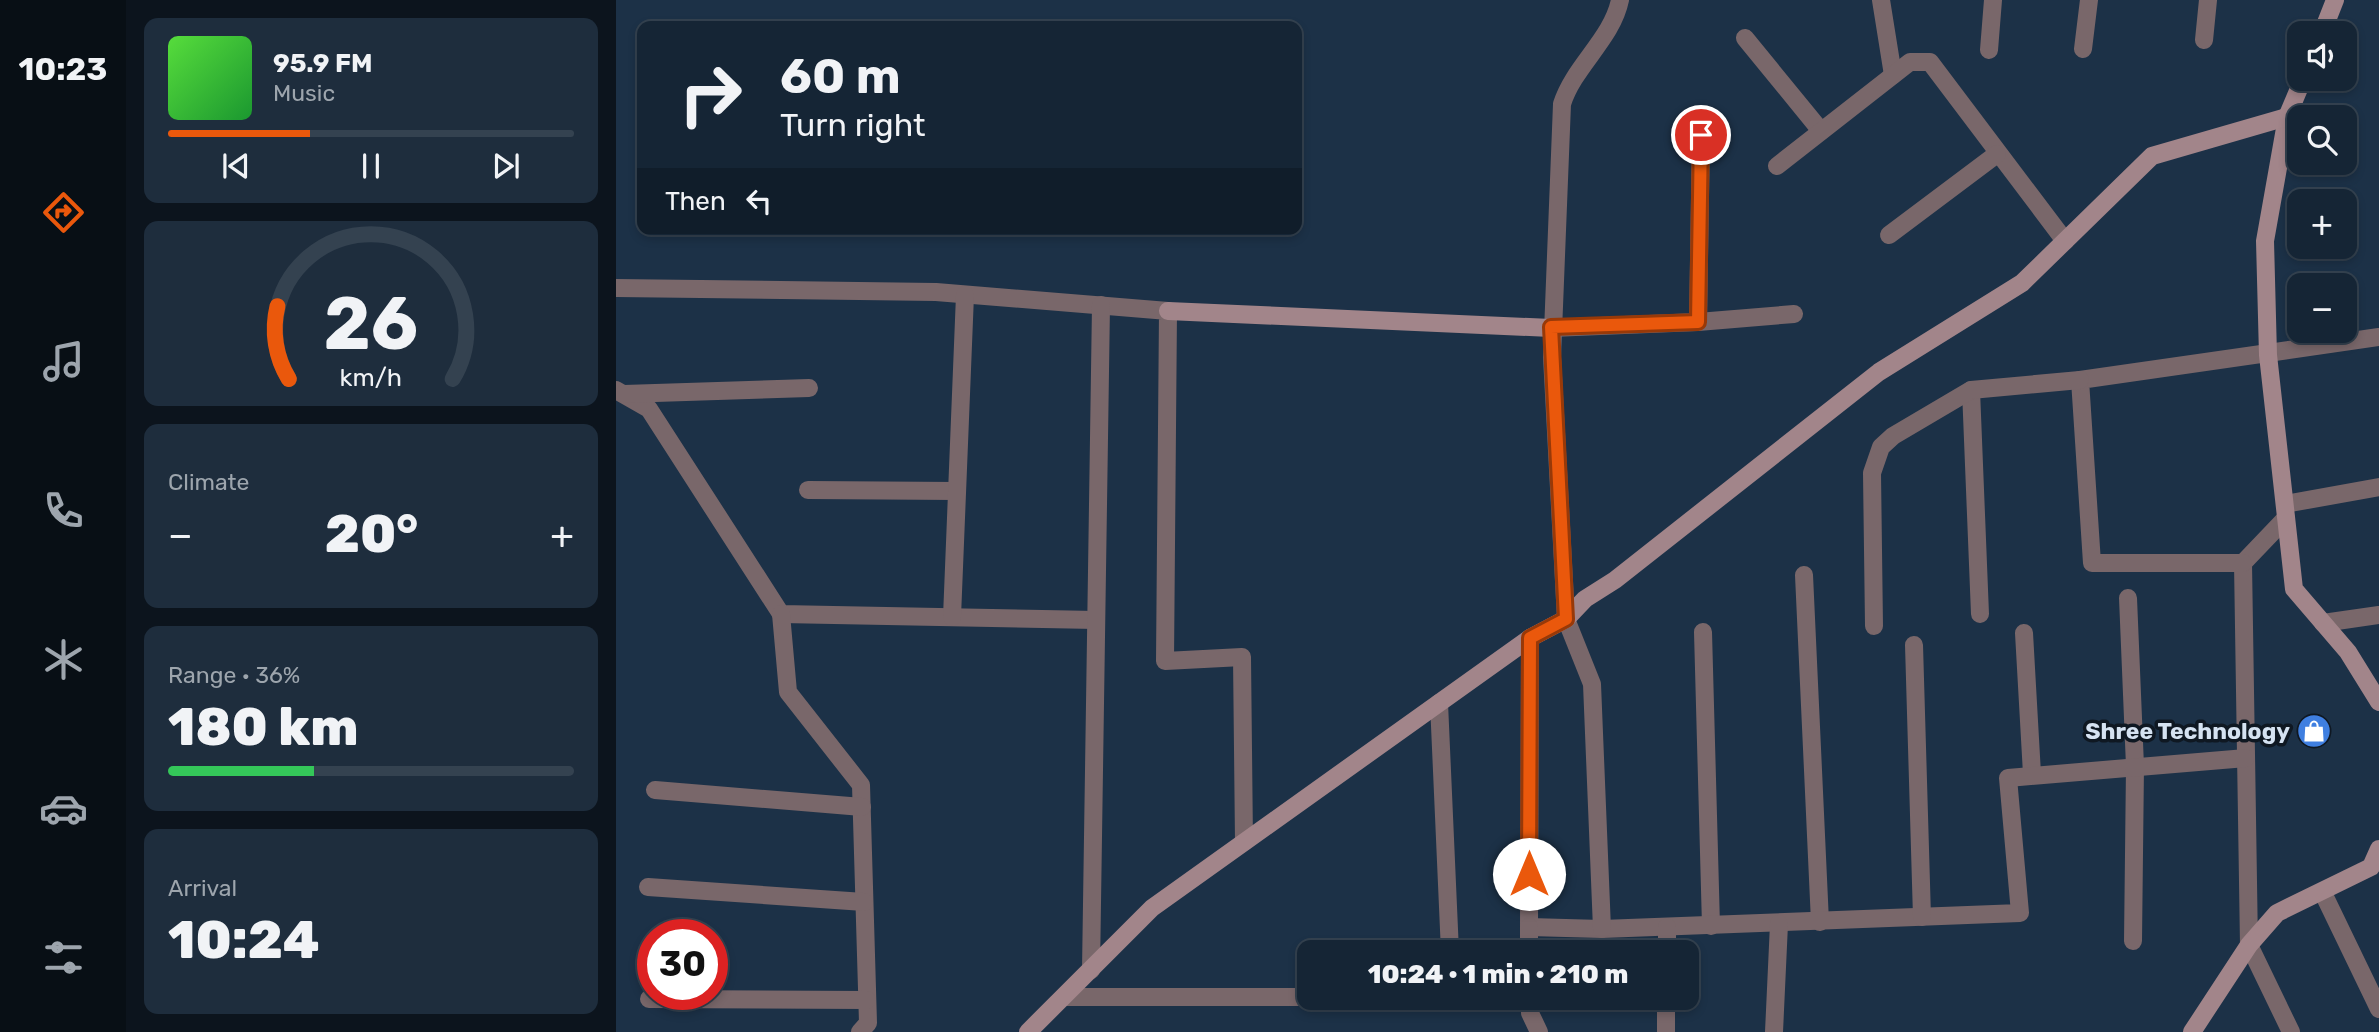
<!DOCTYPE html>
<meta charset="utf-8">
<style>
body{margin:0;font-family:Rubik,sans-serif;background:#1e2d3d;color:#f1f3f6;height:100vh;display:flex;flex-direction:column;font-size:26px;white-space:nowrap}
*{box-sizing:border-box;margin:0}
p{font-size:23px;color:#9da5ad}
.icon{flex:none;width:38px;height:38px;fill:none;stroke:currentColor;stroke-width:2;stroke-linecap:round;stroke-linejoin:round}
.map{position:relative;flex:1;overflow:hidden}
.panel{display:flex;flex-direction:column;gap:18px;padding:18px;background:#0c141d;width:490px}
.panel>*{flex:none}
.guide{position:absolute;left:21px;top:21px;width:665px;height:214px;border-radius:14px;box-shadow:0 4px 10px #0003,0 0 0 2px #344250;background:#152535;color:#f1f3f6;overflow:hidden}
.controls{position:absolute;left:1671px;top:21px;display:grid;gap:14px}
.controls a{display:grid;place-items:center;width:70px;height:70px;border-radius:14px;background:#152535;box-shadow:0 4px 10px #0003,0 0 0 2px #344250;font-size:35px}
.speed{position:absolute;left:21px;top:919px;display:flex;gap:14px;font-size:35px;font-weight:700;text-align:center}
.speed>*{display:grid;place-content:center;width:91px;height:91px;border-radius:50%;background:#152535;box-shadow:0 4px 10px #0003,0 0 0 2px #344250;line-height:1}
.speed .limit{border:10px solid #d22;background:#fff;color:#111}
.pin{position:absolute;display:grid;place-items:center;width:60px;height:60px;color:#fff;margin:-30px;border:4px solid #fff;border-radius:50%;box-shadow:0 2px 7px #0007}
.me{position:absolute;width:77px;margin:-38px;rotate:0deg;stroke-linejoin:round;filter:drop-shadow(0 0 5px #0008)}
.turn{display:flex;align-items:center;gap:24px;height:147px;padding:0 28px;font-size:32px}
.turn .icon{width:91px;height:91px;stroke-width:2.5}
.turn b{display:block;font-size:49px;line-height:60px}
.then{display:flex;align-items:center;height:66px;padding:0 28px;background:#0003;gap:14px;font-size:26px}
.big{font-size:52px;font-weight:800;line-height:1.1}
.panel .widget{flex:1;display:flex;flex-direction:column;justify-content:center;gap:10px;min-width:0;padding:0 24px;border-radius:14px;background:#1e2d3d}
.panel .dial{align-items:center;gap:0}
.dial svg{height:182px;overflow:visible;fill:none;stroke:#344250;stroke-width:7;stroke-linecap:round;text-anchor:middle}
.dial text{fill:#f1f3f6;stroke:none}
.song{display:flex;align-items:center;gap:21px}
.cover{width:84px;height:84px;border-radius:10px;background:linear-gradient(135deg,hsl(110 70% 55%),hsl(130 70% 35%))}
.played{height:7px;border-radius:4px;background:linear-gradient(90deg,#ea580c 35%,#344250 35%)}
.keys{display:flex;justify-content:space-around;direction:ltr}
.heat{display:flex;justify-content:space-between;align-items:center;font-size:38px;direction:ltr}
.charge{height:10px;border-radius:5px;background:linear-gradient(90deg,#34c759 36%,#344250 0)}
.trip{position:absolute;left:681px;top:940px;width:402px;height:70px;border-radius:14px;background:#152535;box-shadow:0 4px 10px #0003,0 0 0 2px #344250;font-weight:800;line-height:70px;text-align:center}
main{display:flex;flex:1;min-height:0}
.menu{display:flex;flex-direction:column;width:126px;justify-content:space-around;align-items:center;background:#080f15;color:#9da5ad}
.menu .icon{width:49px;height:49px}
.menu .active{color:#ea580c}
.menu b{font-size:32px;color:#f1f3f6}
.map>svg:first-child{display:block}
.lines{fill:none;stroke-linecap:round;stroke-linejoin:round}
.street{stroke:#79676a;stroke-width:18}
.secondary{stroke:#a2858a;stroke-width:18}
.route-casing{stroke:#983908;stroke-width:18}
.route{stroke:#ea580c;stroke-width:12}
.labels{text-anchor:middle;stroke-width:7;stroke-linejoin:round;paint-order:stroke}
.poi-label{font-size:23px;font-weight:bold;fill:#d5e2f1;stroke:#0f1822;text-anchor:end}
</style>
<main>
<nav class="menu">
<b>10:23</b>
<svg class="icon active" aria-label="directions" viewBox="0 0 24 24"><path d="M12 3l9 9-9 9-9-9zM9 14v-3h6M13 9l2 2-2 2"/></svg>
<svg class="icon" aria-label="music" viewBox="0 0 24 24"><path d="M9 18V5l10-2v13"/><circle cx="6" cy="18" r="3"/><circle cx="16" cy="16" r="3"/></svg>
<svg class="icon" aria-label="phone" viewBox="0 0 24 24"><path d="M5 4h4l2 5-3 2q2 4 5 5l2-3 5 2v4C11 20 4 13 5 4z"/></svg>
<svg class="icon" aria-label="climate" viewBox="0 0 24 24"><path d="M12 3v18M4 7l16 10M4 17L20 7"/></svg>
<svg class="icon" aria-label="car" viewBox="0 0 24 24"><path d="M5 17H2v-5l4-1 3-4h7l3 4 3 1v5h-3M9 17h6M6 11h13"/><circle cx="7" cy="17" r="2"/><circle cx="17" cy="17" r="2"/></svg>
<svg class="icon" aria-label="filters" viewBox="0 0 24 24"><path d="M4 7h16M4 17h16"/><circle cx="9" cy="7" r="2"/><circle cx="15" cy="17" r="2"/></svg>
</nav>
<section class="panel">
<div class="widget">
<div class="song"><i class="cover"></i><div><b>95.9 FM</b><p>Music</p></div></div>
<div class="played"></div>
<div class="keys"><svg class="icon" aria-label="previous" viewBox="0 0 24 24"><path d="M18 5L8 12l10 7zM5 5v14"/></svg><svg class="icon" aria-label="pause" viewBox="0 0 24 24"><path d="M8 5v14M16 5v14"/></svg><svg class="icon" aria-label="next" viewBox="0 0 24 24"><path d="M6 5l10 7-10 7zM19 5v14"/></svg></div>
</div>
<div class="widget dial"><svg viewBox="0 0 100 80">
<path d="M14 69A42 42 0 1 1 86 69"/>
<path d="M14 69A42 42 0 0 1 9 37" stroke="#ea580c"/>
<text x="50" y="56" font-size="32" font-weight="700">26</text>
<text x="50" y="72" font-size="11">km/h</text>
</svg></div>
<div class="widget"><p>Climate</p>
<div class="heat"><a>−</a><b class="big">20°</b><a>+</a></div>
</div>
<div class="widget"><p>Range · 36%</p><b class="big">180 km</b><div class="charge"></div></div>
<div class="widget"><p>Arrival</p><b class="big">10:24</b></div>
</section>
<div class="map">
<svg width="1763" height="1032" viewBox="0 0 1763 1032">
<rect width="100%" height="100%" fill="#1c3147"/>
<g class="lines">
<g class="street">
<polyline points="1265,0 1277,75"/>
<polyline points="1129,38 1205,131"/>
<polyline points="1588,40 1592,0"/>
<polyline points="1467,49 1473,0"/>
<polyline points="1373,50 1377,0"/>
<polyline points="1161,166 1294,62 1314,62 1449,241"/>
<polyline points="1273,235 1381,154"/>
<polyline points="0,288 320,292 552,311 549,661 626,657 628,842"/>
<polyline points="1082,322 1178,314"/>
<polyline points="935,328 1082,322 1085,135"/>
<polyline points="0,390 33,409 165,614 480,620"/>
<polyline points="1355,390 1364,614"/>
<polyline points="8,394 193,388"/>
<polyline points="192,490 341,491"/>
<polyline points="1669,504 1763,487"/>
<polyline points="1670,518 1627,563 1633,945 1675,1032"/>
<polyline points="1627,563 1476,563 1464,380 1763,337"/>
<polyline points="1188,575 1204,922"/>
<polyline points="1512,598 1519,766 1517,941"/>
<polyline points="165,614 172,692 245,785 252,1023 244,1032"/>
<polyline points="336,617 349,295"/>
<polyline points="1707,623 1763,615"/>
<polyline points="1258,626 1256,473 1265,447 1277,436 1355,390 1464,380"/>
<polyline points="1087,632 1095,926"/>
<polyline points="1408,633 1416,774"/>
<polyline points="914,638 913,927 986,929 1404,913 1392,778 1630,758"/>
<polyline points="1298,645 1306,917"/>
<polyline points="823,703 834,952"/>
<polyline points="39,790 246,807"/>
<polyline points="32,887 248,902"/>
<polyline points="1707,893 1763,1009"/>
<polyline points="913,927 913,952"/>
<path d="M986,929L976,684L950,619L936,357L946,104C958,66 996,39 1004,0"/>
<polyline points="1051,952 1051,927"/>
<polyline points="475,970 485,305"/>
<polyline points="448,997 693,997"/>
<polyline points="914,998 914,1013 923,1032"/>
<polyline points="33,999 251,1000"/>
<polyline points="1050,1032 1050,998"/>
<polyline points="1158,1032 1163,924"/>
</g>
<g class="secondary">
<polyline points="1706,33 1719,0"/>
<polyline points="1687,79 1671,117 1649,241 1652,355 1678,589 1732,652 1763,702"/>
<polyline points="552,311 935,328"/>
<polyline points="412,1032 536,908 914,638 950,619 969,599 999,580 1263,372 1406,283 1536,156 1671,117"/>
<polyline points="1576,1032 1633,945 1661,913 1755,867 1763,849"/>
</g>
</g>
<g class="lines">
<g class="route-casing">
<polyline id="route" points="913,874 914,638 950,619 935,327 1082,322 1085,135"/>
</g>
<use href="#route" class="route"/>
</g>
<defs>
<g id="shop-disc" transform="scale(1.75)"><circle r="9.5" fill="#3f7fe0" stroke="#0f1822"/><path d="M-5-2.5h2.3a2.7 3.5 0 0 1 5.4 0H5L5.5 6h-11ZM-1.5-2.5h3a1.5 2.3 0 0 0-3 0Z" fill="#fff"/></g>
</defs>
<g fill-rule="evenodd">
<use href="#shop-disc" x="1698" y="731"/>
</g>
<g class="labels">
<g class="poi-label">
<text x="1674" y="739">Shree Technology</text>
</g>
</g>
</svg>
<div class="controls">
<a><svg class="icon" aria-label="sound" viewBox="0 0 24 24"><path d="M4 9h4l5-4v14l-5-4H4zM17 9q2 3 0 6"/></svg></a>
<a><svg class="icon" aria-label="search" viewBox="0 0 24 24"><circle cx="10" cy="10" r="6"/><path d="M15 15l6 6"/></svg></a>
<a>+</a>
<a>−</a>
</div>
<div class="speed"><div class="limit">30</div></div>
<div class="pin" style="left:1085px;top:135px;background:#d93025"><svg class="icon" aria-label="arrive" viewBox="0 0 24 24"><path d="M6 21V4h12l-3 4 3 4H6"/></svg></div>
<svg class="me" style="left:913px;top:874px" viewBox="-20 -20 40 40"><circle r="19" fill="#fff"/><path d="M0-13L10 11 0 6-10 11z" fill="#ea580c"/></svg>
<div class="trip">10:24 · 1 min · 210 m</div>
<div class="guide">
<div class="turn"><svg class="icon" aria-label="right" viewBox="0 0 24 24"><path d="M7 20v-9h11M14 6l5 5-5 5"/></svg><div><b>60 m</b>Turn right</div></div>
<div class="then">Then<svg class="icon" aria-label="left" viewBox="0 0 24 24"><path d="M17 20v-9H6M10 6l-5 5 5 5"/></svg></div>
</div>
</div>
</main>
